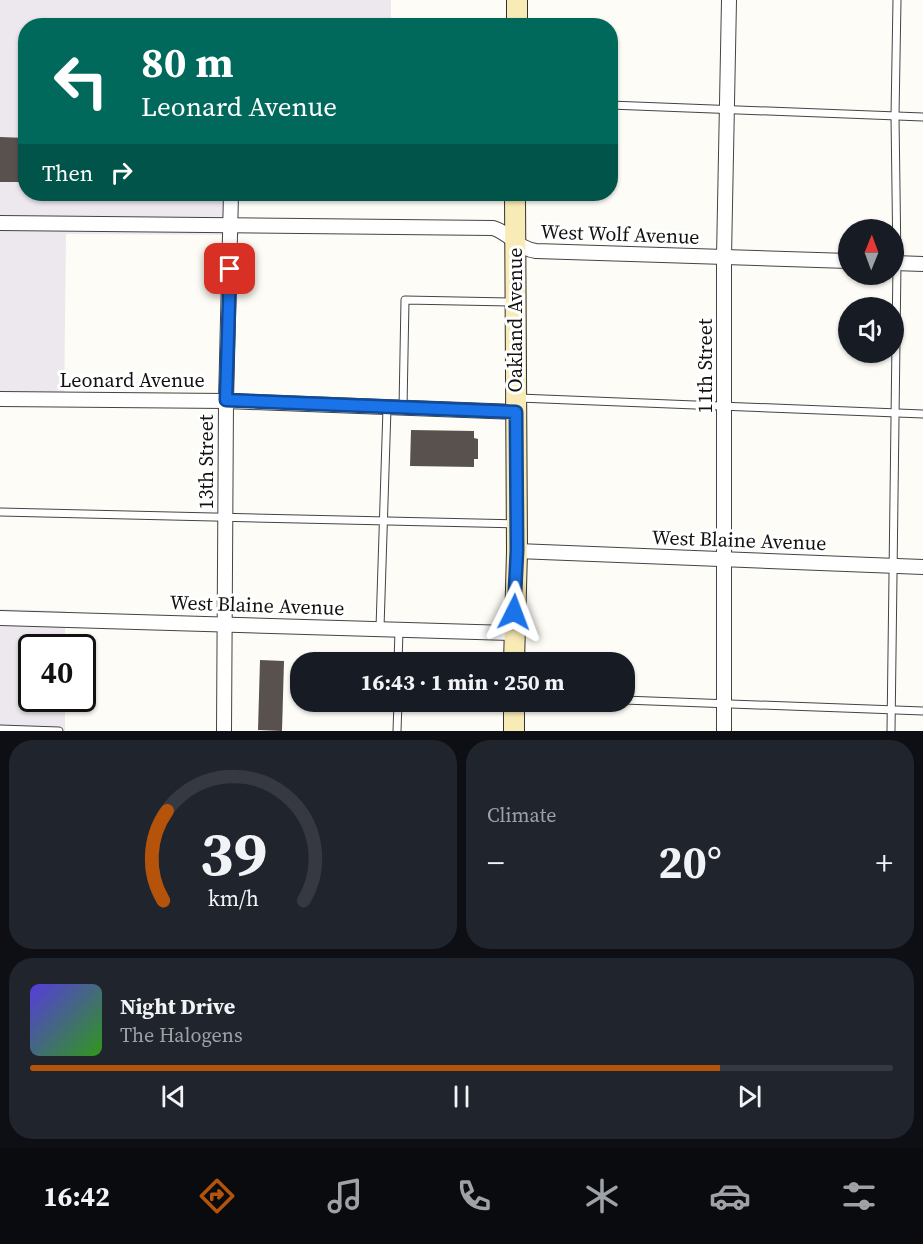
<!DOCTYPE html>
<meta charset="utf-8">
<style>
body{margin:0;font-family:"Source Serif 4",serif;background:#20242c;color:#f1f3f6;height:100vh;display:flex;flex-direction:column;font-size:22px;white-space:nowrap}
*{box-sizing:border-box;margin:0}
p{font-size:20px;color:#9ea1a6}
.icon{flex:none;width:33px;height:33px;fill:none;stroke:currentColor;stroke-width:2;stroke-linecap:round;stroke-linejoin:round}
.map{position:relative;height:731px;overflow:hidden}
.drawer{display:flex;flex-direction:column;gap:9px;padding:9px;background:#0d0f14;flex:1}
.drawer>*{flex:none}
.hud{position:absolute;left:18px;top:18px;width:600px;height:183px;border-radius:24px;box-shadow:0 2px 4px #0004;background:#00695c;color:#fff;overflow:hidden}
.needle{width:39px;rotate:1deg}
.controls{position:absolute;left:838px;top:219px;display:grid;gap:12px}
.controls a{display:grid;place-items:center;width:66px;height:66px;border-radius:50%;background:#171b24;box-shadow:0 2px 4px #0004;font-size:30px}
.speed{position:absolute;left:18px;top:634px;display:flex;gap:12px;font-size:30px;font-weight:700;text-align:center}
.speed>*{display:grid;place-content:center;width:78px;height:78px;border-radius:50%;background:#171b24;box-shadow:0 2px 4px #0004;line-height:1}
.speed .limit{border:3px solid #111;border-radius:9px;background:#fff;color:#111}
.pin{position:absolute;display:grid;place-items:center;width:51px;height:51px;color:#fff;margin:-26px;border-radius:12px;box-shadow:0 3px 9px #0006}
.me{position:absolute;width:66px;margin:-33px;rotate:3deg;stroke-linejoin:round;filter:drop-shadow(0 0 4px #0008)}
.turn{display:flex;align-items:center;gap:21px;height:126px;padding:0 24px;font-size:27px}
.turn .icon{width:78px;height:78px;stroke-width:2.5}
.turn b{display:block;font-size:42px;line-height:51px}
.then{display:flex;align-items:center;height:57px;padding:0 24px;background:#0003;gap:12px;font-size:22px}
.big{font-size:45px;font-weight:700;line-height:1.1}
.drawer .tile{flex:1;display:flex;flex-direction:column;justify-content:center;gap:9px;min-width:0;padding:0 21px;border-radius:24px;background:#20242c}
.drawer .dial{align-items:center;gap:0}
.dial svg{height:156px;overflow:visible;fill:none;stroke:#363941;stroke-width:7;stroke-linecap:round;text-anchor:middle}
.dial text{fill:#f1f3f6;stroke:none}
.song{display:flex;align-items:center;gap:18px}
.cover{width:72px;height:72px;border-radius:9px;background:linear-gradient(135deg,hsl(250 70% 55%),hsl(110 70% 35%))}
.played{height:6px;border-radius:3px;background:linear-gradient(90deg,#b45309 80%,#363941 80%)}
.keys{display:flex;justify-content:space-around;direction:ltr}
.heat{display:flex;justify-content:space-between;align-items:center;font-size:33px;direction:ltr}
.drawer .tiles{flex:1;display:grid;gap:9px;grid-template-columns:1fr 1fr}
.tile:last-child{grid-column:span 2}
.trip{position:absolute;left:290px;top:652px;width:345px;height:60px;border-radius:24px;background:#171b24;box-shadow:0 2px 4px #0004;font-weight:700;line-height:60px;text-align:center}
.tab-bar{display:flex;height:96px;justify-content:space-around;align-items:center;background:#090b0e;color:#9ea1a6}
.tab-bar .icon{width:42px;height:42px}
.tab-bar .active{color:#b45309}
.tab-bar b{font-size:27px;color:#f1f3f6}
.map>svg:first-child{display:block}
.industrial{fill:#ede7ee}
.building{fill:#59514e}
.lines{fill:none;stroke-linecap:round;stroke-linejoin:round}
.lane-casing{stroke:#444;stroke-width:9}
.street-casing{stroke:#444;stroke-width:16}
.secondary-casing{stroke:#333;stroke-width:22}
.lane{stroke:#fff;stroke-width:7}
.street{stroke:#fff;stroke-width:14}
.secondary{stroke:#f9ebb6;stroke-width:20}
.route-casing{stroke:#114b97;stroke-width:15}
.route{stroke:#1a73e8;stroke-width:10}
.labels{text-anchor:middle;stroke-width:6;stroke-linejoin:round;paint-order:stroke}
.street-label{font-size:20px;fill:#111;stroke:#fff}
</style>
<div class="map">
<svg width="923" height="731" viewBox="0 0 923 731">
<rect width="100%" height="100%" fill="#fefcf6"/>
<g class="industrial">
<polygon points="0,0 391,0 391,25 26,26 26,194 238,194 239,235 66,234 64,406 0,405"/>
<polygon points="0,609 65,611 65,648 32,648 32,699 65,699 65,731 0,731"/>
</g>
<g class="building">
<polygon points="0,137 26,138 26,182 0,182"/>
<polygon points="411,430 474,431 474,438 478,439 478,459 474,459 474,467 410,466"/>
<polygon points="260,660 284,661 282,731 258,730"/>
</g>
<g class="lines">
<g class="lane-casing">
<g id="lane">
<polyline points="610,105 923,117"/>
<polyline points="519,398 923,414"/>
<polyline points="403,408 405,300 513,302"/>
<polyline points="0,512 516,524"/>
<polyline points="380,628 387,408"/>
<polyline points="398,663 399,630"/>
<polyline points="624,700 923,711"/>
<polyline points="0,729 59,731"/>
<polyline points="397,731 398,702"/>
<polyline points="891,731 897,263 895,116 897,0"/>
</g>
</g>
<g class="street-casing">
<g id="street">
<path d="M0,223L493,228C510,233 518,249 536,251L849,261"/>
<polyline points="894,263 923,264"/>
<polyline points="0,399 226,401 516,412"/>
<polyline points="517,551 923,567"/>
<polyline points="0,618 514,633"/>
<polyline points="224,731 226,401 231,194"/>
<polyline points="724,731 724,257 729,0"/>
</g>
</g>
<g class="secondary-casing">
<g id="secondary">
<polyline points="517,26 517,0"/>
<polyline points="514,663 517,551 515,194"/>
<polyline points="514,702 514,731"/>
</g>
</g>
<use href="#lane" class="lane"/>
<use href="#street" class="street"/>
<use href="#secondary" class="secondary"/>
</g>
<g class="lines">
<g class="route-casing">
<polyline id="route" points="230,269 226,400 516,412 517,550 514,612"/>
</g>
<use href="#route" class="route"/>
</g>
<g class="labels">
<g class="street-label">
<text transform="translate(620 234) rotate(2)" y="7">West Wolf Avenue</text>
<text transform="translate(515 320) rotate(-90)" y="7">Oakland Avenue</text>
<text transform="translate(705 366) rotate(-90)" y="7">11th Street</text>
<text x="132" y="387">Leonard Avenue</text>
<text transform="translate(206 462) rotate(-90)" y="7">13th Street</text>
<text transform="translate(739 540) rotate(2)" y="7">West Blaine Avenue</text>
<text transform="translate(257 605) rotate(2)" y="7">West Blaine Avenue</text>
</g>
</g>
</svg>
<div class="controls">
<a><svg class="needle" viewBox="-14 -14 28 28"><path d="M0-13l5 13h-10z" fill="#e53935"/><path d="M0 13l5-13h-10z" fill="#9ea1a6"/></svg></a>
<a><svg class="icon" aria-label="sound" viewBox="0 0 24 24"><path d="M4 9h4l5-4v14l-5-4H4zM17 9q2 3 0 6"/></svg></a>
</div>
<div class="speed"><div class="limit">40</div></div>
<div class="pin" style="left:230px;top:269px;background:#d93025"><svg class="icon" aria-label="arrive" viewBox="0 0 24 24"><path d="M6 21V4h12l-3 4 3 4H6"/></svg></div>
<svg class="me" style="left:514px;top:612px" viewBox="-20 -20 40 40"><path d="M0-17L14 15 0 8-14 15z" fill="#1a73e8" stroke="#fff" stroke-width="4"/></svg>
<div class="trip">16:43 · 1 min · 250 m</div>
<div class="hud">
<div class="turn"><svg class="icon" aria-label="left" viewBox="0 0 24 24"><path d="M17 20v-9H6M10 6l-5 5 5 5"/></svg><div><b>80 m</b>Leonard Avenue</div></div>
<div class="then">Then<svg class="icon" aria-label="right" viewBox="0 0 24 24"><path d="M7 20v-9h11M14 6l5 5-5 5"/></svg></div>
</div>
</div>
<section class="drawer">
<div class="tiles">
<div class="tile dial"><svg viewBox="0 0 100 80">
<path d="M14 69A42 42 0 1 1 86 69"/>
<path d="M14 69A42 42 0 0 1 16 23" stroke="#b45309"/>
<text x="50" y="56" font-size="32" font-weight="700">39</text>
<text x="50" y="72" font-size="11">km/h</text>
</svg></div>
<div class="tile"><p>Climate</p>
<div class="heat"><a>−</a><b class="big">20°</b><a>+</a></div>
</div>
<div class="tile">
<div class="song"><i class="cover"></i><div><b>Night Drive</b><p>The Halogens</p></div></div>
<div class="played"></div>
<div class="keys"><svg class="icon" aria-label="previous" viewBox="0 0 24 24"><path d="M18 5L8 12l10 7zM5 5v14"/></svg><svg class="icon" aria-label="pause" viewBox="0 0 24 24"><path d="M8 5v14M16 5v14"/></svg><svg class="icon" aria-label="next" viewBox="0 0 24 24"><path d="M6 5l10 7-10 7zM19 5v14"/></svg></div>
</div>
</div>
</section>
<nav class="tab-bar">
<b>16:42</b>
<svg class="icon active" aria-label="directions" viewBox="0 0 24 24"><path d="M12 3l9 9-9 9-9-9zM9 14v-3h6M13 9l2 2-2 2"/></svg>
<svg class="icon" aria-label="music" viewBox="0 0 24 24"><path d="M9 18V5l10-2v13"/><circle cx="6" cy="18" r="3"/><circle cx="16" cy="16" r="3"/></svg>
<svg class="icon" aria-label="phone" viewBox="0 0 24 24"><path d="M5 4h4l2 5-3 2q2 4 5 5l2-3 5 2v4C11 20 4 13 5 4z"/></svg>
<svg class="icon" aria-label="climate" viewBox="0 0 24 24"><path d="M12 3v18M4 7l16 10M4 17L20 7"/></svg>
<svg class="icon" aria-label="car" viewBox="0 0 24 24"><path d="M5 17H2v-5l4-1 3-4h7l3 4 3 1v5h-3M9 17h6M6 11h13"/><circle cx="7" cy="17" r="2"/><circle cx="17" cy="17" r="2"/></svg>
<svg class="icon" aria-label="filters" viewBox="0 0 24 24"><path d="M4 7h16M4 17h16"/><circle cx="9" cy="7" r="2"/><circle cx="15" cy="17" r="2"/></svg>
</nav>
